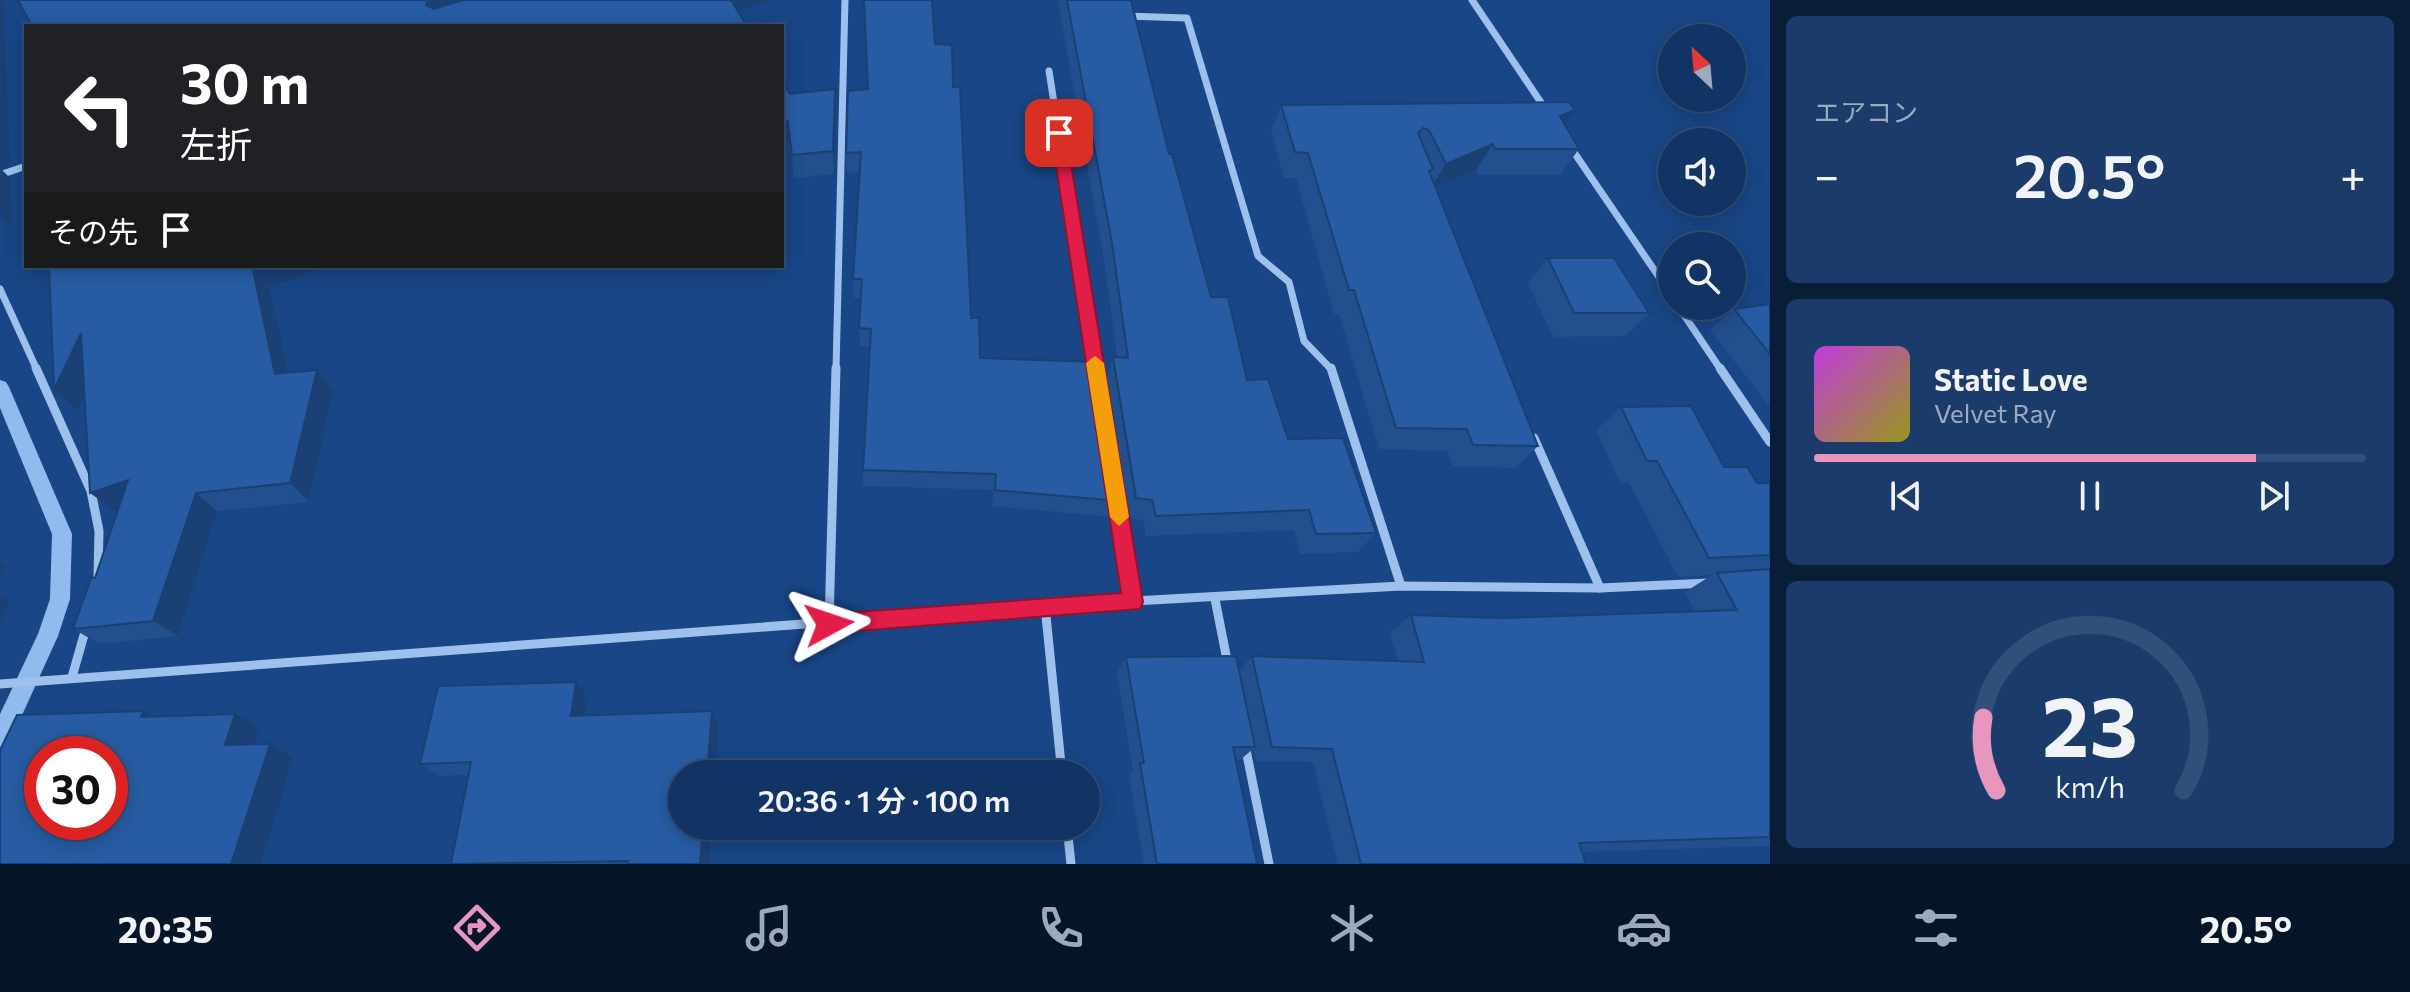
<!DOCTYPE html>
<html lang="ja">
<meta charset="utf-8">
<style>
body{margin:0;font-family:Commissioner,"Noto Sans JP",sans-serif;background:#1b3c6a;color:#f1f3f6;height:100vh;display:flex;flex-direction:column;font-size:30px;white-space:nowrap}
*{box-sizing:border-box;margin:0}
p{font-size:26px;color:#9caabf}
.icon{flex:none;width:44px;height:44px;fill:none;stroke:currentColor;stroke-width:2;stroke-linecap:round;stroke-linejoin:round}
.map{position:relative;flex:1;overflow:hidden}
.sheet{display:flex;flex-direction:column;gap:16px;padding:16px;background:#0a1d37;width:640px}
.sheet>*{flex:none}
.top-card{position:absolute;left:24px;top:24px;width:760px;height:244px;border-radius:0px;box-shadow:0 4px 20px #0003,0 0 0 2px #314f78;background:#202124;color:#fff;overflow:hidden}
.needle{width:52px;rotate:334deg}
.tools{position:absolute;left:1658px;top:24px;display:grid;gap:16px}
.tools a{display:grid;place-items:center;width:88px;height:88px;border-radius:50%;background:#123464;box-shadow:0 4px 20px #0003,0 0 0 2px #314f78;font-size:40px}
.speed{position:absolute;left:24px;top:736px;display:flex;gap:16px;font-size:40px;font-weight:700;text-align:center}
.speed>*{display:grid;place-content:center;width:104px;height:104px;border-radius:50%;background:#123464;box-shadow:0 4px 20px #0003,0 0 0 2px #314f78;line-height:1}
.speed .limit{border:12px solid #d22;background:#fff;color:#111}
.pin{position:absolute;display:grid;place-items:center;width:68px;height:68px;color:#fff;margin:-34px;border-radius:16px;box-shadow:0 4px 12px #0006}
.me{position:absolute;width:88px;margin:-44px;rotate:85deg;stroke-linejoin:round;filter:drop-shadow(0 0 6px #0008)}
.turn{display:flex;align-items:center;gap:28px;height:168px;padding:0 24px;font-size:36px}
.turn .icon{width:104px;height:104px;stroke-width:2.5}
.turn b{display:block;font-size:56px;line-height:68px}
.then{display:flex;align-items:center;height:76px;padding:0 24px;background:#0003;gap:16px;font-size:30px}
.big{font-size:60px;font-weight:600;line-height:1.1}
.sheet .widget{flex:1;display:flex;flex-direction:column;justify-content:center;gap:12px;min-width:0;padding:0 28px;border-radius:12px;background:#1b3c6a}
.sheet .dial{align-items:center;gap:0}
.dial svg{height:208px;overflow:visible;fill:none;stroke:#314f78;stroke-width:7;stroke-linecap:round;text-anchor:middle}
.dial text{fill:#f1f3f6;stroke:none}
.song{display:flex;align-items:center;gap:24px}
.cover{width:96px;height:96px;border-radius:12px;background:linear-gradient(135deg,hsl(290 70% 55%),hsl(60 70% 35%))}
.played{height:8px;border-radius:4px;background:linear-gradient(90deg,#e797bd 80%,#314f78 80%)}
.keys{display:flex;justify-content:space-around;direction:ltr}
.heat{display:flex;justify-content:space-between;align-items:center;font-size:44px;direction:ltr}
.trip{position:absolute;left:668px;top:760px;width:432px;height:80px;border-radius:40px;background:#123464;box-shadow:0 4px 20px #0003,0 0 0 2px #314f78;font-weight:600;line-height:80px;text-align:center}
.tabs{display:flex;height:128px;justify-content:space-around;align-items:center;background:#071528;color:#9caabf}
.tabs .icon{width:56px;height:56px}
.tabs .on{color:#e797bd}
.tabs b{font-size:36px;color:#f1f3f6}
main{display:flex;flex:1;min-height:0}
.map>svg:first-child{display:block}
.lines{fill:none;stroke-linecap:round;stroke-linejoin:round}
.stream{fill:#91bbef;fill-rule:evenodd}
.street-far1{stroke:#9ec0ed;stroke-width:7}
.street{stroke:#9ec0ed;stroke-width:9}
.wall{fill:#224f8d}
.shaded-wall{fill:#1b4073}
.building{fill:#275ca4;stroke:#1b4073;stroke-width:2;fill-rule:evenodd}
.route{fill:#e11d48;stroke:#92132f;stroke-width:2}
.slow{fill:#f59e0b}
</style>
<main>
<div class="map">
<svg width="1770" height="864" viewBox="0 0 1770 864">
<rect width="100%" height="100%" fill="#184686"/>
<g class="lines">
<polygon class="stream" points="0,380 6,382 9,387 72,534 70,599 58,636 8,746 0,749 0,714 38,634 50,599 52,534 0,408"/>
<g class="street-far1">
<polyline points="1472,0 1546,110"/>
<polyline points="1125,16 1187,18 1258,256 1289,282 1304,341 1332,370"/>
<polyline points="1049,71 1096,370"/>
<polyline points="1569,145 1672,296"/>
<polyline points="0,175 26,166"/>
<polyline points="0,289 37,370"/>
<polyline points="1678,306 1721,370"/>
<polyline points="836,370 845,0"/>
</g>
<g class="street">
<polyline points="36,368 91,491 99,531 98,575"/>
<polyline points="1331,368 1401,586"/>
<polyline points="1720,368 1770,442"/>
<polyline points="1534,438 1600,588"/>
<polyline points="1116,494 1133,602"/>
<polyline points="1215,599 1228,665"/>
<polyline points="1045,606 1062,774"/>
<polyline points="829,624 836,368"/>
<polyline points="72,677 86,628"/>
<polyline points="0,684 1045,606 1401,586 1600,588 1709,583"/>
<polyline points="1245,745 1269,864"/>
<polyline points="1067,826 1071,864"/>
</g>
</g>
<g class="wall">
<polygon points="1058,0 1131,0 1169,154 1211,297 1247,380 1288,439 1376,533 1358,552 1300,554 1294,530 1146,536 1143,520 1127,518 1106,380 1113,357 1117,357 1105,267"/>
<polygon points="935,44 953,87 971,318 980,358 1118,501 1112,517 992,506 993,490 863,486 863,470 870,347 860,346 859,328 861,298 854,298 853,279 860,172 847,173 846,153 867,89"/>
<polygon points="782,81 790,94 836,112 834,174 794,178 790,144 782,146"/>
<polygon points="1281,105 1565,124 1579,149 1560,175 1478,175 1476,170 1435,187 1538,446 1516,468 1453,466 1447,451 1379,449 1339,314 1334,314 1296,178 1284,178 1271,131"/>
<polygon points="1548,258 1649,313 1625,336 1553,337 1528,283"/>
<polygon points="49,266 332,266 269,287 288,373 333,390 309,502 217,511 178,636 100,644 73,629 95,578 118,510 115,511 85,396 78,410"/>
<polygon points="1770,304 1770,407 1710,330 1734,309"/>
<polygon points="1621,407 1724,467 1757,483 1770,483 1770,846 1582,852 1586,864 1338,864 1313,762 1256,761 1253,749 1240,760 1236,760 1257,864 1144,864 1129,776 1133,771 1117,673 1126,657 1239,671 1252,656 1398,661 1390,633 1411,615 1501,618 1695,612 1685,592 1712,575 1678,577 1629,483 1620,483 1596,430"/>
<polygon points="576,682 588,697 585,715 719,725 716,774 682,774 682,826 712,826 709,864 451,864 469,775 439,776 420,764"/>
</g>
<g class="shaded-wall">
<polygon points="0,0 3,0 10,165 2,170 10,178 12,228 0,216"/>
<polygon points="428,0 508,0 440,20 426,5"/>
<polygon points="726,0 775,0 728,13"/>
<polygon points="835,89 836,112 834,174 833,151"/>
<polygon points="1575,110 1556,136 1560,116"/>
<polygon points="788,121 790,144 782,146 782,122"/>
<polygon points="1493,144 1476,170 1430,189 1446,164"/>
<polygon points="252,266 332,266 269,287 293,394 275,374"/>
<polygon points="81,333 104,354 78,410 54,390"/>
<polygon points="317,370 333,390 309,502 290,483"/>
<polygon points="128,480 152,498 115,511 90,493"/>
<polygon points="196,493 217,511 178,636 153,621"/>
<polygon points="0,562 6,565 0,577"/>
<polygon points="0,596 10,601 0,622"/>
<polygon points="576,682 588,697 583,730 571,716"/>
<polygon points="144,711 172,725 141,717"/>
<polygon points="712,711 719,725 716,774 707,774"/>
<polygon points="235,714 260,728 251,757 225,745"/>
<polygon points="270,744 293,757 261,864 231,864"/>
<polygon points="703,826 712,826 709,864 700,864"/>
</g>
<g class="building">
<polygon points="18,0 428,0 426,5 434,9 463,0 731,0 747,26 32,26"/>
<polygon points="864,0 932,0 935,44 952,45 953,87 960,87 971,318 979,318 980,358 1096,362 1118,501 995,490 996,474 863,470 871,329 859,328 862,279 853,279 861,152 846,153 848,91 868,89"/>
<polygon points="1067,0 1131,0 1169,154 1172,154 1211,297 1228,297 1247,380 1268,379 1288,439 1343,438 1376,533 1316,534 1309,510 1156,516 1152,500 1136,498 1113,357 1128,358 1112,243"/>
<polygon points="782,81 790,94 835,89 833,151 792,155 788,121 782,122"/>
<polygon points="1569,102 1575,110 1560,116 1579,149 1495,149 1493,144 1446,164 1429,130 1423,128 1418,133 1433,169 1429,171 1538,446 1473,445 1467,429 1396,428 1354,290 1349,290 1308,153 1295,152 1281,105"/>
<polygon points="1548,258 1614,258 1649,313 1574,313"/>
<polygon points="49,266 252,266 275,374 317,370 290,483 196,493 153,621 73,629 91,578 95,578 128,480 90,493 81,333 54,390"/>
<polygon points="1770,304 1770,354 1734,309"/>
<polygon points="1691,406 1724,467 1747,467 1757,483 1770,483 1770,555 1709,558 1657,461 1647,461 1621,407"/>
<polygon points="1770,569 1770,837 1579,843 1586,864 1361,864 1332,749 1272,747 1252,656 1424,662 1411,615 1501,618 1737,610 1717,573"/>
<polygon points="1236,656 1255,747 1233,747 1257,864 1157,864 1140,763 1144,763 1126,657"/>
<polygon points="576,682 571,716 712,711 707,774 682,774 682,826 703,826 700,864 627,864 628,861 451,864 471,762 420,764 438,686"/>
<path d="M144,711L141,717L235,714L225,745L270,744L231,864H0V750L17,715ZM42,754H110V822H42Z"/>
</g>
<polygon class="route" points="1059,128 1066,133 1143,602 1140,609 829,633 821,630 818,624 821,617 829,614 1121,593 1051,133"/>
<polygon class="slow" points="1095,356 1104,363 1129,517 1119,526 1110,517 1086,363"/>
</svg>
<div class="tools">
<a><svg class="needle" viewBox="-14 -14 28 28"><path d="M0-13l5 13h-10z" fill="#e53935"/><path d="M0 13l5-13h-10z" fill="#9caabf"/></svg></a>
<a><svg class="icon" aria-label="sound" viewBox="0 0 24 24"><path d="M4 9h4l5-4v14l-5-4H4zM17 9q2 3 0 6"/></svg></a>
<a><svg class="icon" aria-label="search" viewBox="0 0 24 24"><circle cx="10" cy="10" r="6"/><path d="M15 15l6 6"/></svg></a>
</div>
<div class="speed"><div class="limit">30</div></div>
<div class="pin" style="left:1059px;top:133px;background:#d93025"><svg class="icon" aria-label="arrive" viewBox="0 0 24 24"><path d="M6 21V4h12l-3 4 3 4H6"/></svg></div>
<svg class="me" style="left:829px;top:624px" viewBox="-20 -20 40 40"><path d="M0-17L14 15 0 8-14 15z" fill="#e11d48" stroke="#fff" stroke-width="4"/></svg>
<div class="trip">20:36 · 1 分 · 100 m</div>
<div class="top-card">
<div class="turn"><svg class="icon" aria-label="left" viewBox="0 0 24 24"><path d="M17 20v-9H6M10 6l-5 5 5 5"/></svg><div><b>30 m</b>左折</div></div>
<div class="then">その先<svg class="icon" aria-label="arrive" viewBox="0 0 24 24"><path d="M6 21V4h12l-3 4 3 4H6"/></svg></div>
</div>
</div>
<section class="sheet">
<div class="widget"><p>エアコン</p>
<div class="heat"><a>−</a><b class="big">20.5°</b><a>+</a></div>
</div>
<div class="widget">
<div class="song"><i class="cover"></i><div><b>Static Love</b><p>Velvet Ray</p></div></div>
<div class="played"></div>
<div class="keys"><svg class="icon" aria-label="previous" viewBox="0 0 24 24"><path d="M18 5L8 12l10 7zM5 5v14"/></svg><svg class="icon" aria-label="pause" viewBox="0 0 24 24"><path d="M8 5v14M16 5v14"/></svg><svg class="icon" aria-label="next" viewBox="0 0 24 24"><path d="M6 5l10 7-10 7zM19 5v14"/></svg></div>
</div>
<div class="widget dial"><svg viewBox="0 0 100 80">
<path d="M14 69A42 42 0 1 1 86 69"/>
<path d="M14 69A42 42 0 0 1 9 41" stroke="#e797bd"/>
<text x="50" y="56" font-size="32" font-weight="700">23</text>
<text x="50" y="72" font-size="11">km/h</text>
</svg></div>
</section>
</main>
<nav class="tabs">
<b>20:35</b>
<svg class="icon on" aria-label="directions" viewBox="0 0 24 24"><path d="M12 3l9 9-9 9-9-9zM9 14v-3h6M13 9l2 2-2 2"/></svg>
<svg class="icon" aria-label="music" viewBox="0 0 24 24"><path d="M9 18V5l10-2v13"/><circle cx="6" cy="18" r="3"/><circle cx="16" cy="16" r="3"/></svg>
<svg class="icon" aria-label="phone" viewBox="0 0 24 24"><path d="M5 4h4l2 5-3 2q2 4 5 5l2-3 5 2v4C11 20 4 13 5 4z"/></svg>
<svg class="icon" aria-label="climate" viewBox="0 0 24 24"><path d="M12 3v18M4 7l16 10M4 17L20 7"/></svg>
<svg class="icon" aria-label="car" viewBox="0 0 24 24"><path d="M5 17H2v-5l4-1 3-4h7l3 4 3 1v5h-3M9 17h6M6 11h13"/><circle cx="7" cy="17" r="2"/><circle cx="17" cy="17" r="2"/></svg>
<svg class="icon" aria-label="filters" viewBox="0 0 24 24"><path d="M4 7h16M4 17h16"/><circle cx="9" cy="7" r="2"/><circle cx="15" cy="17" r="2"/></svg>
<b>20.5°</b>
</nav>
